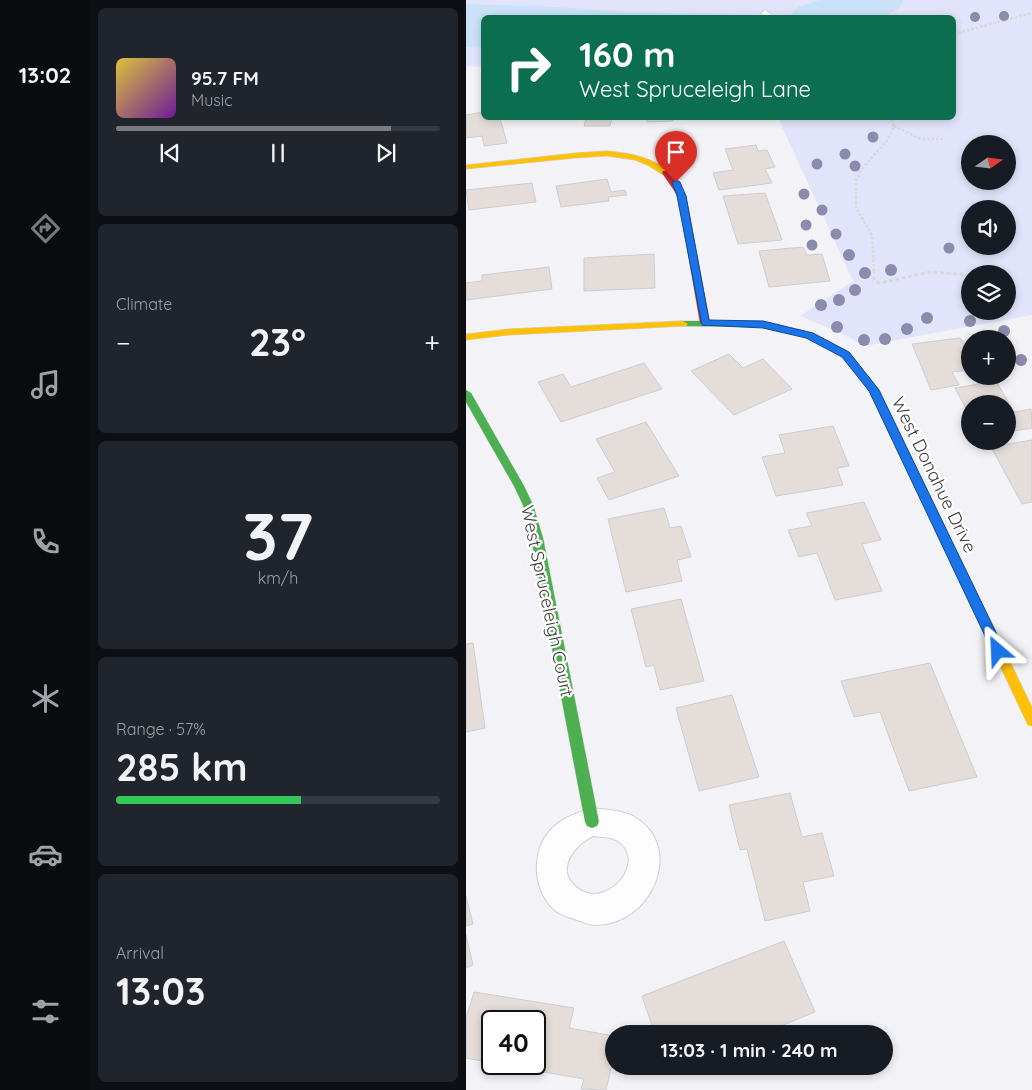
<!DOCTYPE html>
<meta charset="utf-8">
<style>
body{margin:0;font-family:Quicksand,sans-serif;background:#20242c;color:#f1f3f6;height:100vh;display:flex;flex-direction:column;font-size:19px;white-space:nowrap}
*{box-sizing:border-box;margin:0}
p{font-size:16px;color:#9ea1a6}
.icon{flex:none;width:28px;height:28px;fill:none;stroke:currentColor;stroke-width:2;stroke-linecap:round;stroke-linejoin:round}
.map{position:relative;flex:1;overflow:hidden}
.details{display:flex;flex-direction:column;gap:8px;padding:8px;background:#0d0f14;width:376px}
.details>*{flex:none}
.hud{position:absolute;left:15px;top:15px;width:475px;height:105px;border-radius:8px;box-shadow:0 2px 8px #0003;background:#0b6e4f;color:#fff;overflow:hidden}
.needle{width:32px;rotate:76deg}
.fabs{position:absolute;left:495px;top:135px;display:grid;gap:10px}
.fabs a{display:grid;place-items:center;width:55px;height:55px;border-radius:50%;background:#171b24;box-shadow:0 2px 8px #0003;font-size:25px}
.speed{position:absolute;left:15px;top:1010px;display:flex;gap:10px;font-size:25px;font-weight:700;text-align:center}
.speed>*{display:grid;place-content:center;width:65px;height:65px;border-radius:50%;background:#171b24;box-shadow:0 2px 8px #0003;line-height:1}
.speed .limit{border:2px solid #111;border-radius:8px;background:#fff;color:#111}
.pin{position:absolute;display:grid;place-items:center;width:42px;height:42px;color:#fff;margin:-51px -21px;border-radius:50% 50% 50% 0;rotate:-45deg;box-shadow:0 0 5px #0007}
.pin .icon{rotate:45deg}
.me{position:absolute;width:55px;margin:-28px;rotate:334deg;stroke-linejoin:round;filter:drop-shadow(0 0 4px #0008)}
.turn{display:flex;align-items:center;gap:18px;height:105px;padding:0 15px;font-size:22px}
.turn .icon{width:65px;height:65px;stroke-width:2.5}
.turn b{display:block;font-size:35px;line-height:42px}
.big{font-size:38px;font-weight:700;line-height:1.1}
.details .tile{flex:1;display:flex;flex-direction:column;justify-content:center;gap:8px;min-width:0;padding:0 18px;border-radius:8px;background:#20242c}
.details .dial{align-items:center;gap:0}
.dial b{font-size:65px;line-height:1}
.song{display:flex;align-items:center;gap:15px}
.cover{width:60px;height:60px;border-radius:8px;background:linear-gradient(135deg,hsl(50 70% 55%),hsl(280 70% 35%))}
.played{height:5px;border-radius:2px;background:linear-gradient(90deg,#7b7b7e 85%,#363941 85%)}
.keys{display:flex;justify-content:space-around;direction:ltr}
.heat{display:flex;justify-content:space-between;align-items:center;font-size:28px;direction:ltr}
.charge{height:8px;border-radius:4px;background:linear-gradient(90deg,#34c759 57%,#363941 0)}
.trip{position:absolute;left:139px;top:1025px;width:288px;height:50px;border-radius:25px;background:#171b24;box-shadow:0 2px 8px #0003;font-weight:700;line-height:50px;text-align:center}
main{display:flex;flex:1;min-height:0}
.tabs{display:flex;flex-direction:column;width:90px;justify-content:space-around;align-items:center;background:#090b0e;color:#9ea1a6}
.tabs .icon{width:35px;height:35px}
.tabs .active{color:#7b7b7e}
.tabs b{font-size:22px;color:#f1f3f6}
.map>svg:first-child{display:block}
.green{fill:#e2e4fb;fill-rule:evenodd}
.water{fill:#cae1f7}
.building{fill:#e5ddda;stroke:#cecdce}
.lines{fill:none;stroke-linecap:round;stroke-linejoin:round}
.lane-casing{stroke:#cfcfd2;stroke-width:1}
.street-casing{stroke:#cfcfd2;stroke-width:2}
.fast-casing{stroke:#cfcfd2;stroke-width:1}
.slow-casing{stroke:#cfcfd2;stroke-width:1}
.jam-casing{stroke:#cfcfd2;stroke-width:1}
.path-far1{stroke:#d9d9d9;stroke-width:2.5;stroke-dasharray:2.5 2;stroke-linecap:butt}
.path{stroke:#d9d9d9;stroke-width:3;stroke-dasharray:4 2.5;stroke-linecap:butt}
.lane{fill:#fdfdfe;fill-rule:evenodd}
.street{fill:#fdfdfe;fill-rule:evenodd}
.fast{fill:#4caf50;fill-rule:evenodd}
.slow{fill:#ffc107;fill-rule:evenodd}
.jam{fill:#c62828;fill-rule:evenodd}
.tree{fill:#8c8aad}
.route{fill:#1a73e8;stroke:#114b97}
.labels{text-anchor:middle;stroke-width:4.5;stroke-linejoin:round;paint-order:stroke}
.street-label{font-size:18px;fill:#3b3b3d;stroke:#fff}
</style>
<main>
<nav class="tabs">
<b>13:02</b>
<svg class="icon active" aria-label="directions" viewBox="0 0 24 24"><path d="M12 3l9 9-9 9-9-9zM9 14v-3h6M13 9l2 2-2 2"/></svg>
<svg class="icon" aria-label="music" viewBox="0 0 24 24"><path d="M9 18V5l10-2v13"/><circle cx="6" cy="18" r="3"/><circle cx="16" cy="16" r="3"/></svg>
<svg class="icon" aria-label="phone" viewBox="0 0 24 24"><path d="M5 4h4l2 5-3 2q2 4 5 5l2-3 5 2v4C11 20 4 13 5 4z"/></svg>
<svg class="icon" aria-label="climate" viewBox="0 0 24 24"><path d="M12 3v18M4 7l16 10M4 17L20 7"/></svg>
<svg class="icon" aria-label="car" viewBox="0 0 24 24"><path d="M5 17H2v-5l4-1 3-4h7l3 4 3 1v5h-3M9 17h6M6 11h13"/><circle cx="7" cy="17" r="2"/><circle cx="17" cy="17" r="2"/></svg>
<svg class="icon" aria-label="filters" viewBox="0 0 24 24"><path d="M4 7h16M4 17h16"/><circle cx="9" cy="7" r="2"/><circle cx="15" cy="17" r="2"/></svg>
</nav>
<section class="details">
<div class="tile">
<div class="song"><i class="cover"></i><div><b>95.7 FM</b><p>Music</p></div></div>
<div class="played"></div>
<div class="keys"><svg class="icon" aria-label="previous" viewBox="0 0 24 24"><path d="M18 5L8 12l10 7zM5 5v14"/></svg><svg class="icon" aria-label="pause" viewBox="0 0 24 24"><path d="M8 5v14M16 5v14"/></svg><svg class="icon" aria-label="next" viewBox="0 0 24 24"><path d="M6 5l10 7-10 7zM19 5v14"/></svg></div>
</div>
<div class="tile"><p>Climate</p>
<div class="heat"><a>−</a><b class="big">23°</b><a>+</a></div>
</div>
<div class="tile dial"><b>37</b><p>km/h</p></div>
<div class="tile"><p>Range · 57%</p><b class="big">285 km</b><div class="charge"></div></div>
<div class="tile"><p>Arrival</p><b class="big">13:03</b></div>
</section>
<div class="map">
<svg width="566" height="1090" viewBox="0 0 566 1090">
<rect width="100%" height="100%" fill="#f3f3f7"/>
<path class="green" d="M0,0H566V315L399,346L370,331L334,316L387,281L312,118H488V18H18L17,67L0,66ZM504,144H541V181H504ZM504,209H541V246H504ZM504,274H541V311H504Z"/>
<g class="water">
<polygon points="354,0 437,0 433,8 418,17 323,17 332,7"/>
<polygon points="0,4 89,7 161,12 286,15 293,17 18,18 17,48 0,47"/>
</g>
<g class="building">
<polygon points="18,112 18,118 34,118 41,143 18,146 16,136 0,138 0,115"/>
<polygon points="120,118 146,118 144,126 118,126"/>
<polygon points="181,118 207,118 207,121 181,122"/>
<polygon points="290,145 292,151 301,150 309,167 299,169 306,183 253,190 247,173 267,170 259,149"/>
<polygon points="141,179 145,192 159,190 161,195 142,197 143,201 95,207 90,186"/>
<polygon points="66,183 70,202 3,210 0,190"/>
<polygon points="299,193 316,240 272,244 257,196"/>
<polygon points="337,247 341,255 356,254 364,281 303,287 293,251"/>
<polygon points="188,254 189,288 118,291 118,258"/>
<polygon points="83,267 86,289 0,300 0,283 16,281 16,275"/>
<polygon points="494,338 499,344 504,343 504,370 486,372 493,385 465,390 446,344"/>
<polygon points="263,354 277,368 297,359 326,389 268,415 225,371"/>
<polygon points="178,363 196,389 95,422 72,382 97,374 105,387"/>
<polygon points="530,381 548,412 565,409 566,428 541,432 541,404 504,404 504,416 489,388"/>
<polygon points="180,422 213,476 143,500 131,478 149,472 130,439"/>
<polygon points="367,426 383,466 371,468 377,485 310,496 296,457 319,453 313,435"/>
<polygon points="566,440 566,502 556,504 525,447"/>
<polygon points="398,502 415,540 396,544 416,591 369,600 351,553 333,557 322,530 346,526 340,513"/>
<polygon points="198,508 204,528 215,526 225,557 211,560 216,581 160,592 142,519"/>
<polygon points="215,599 238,681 194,690 188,665 180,667 165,609"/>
<polygon points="7,643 19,728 0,732 0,644"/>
<polygon points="464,663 511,777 443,791 414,712 388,717 375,681"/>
<polygon points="266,695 293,777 233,791 210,708"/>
<polygon points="324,793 336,837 356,833 368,876 337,882 344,911 299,921 281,849 274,850 263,805"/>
<polygon points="0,896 7,924 0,926"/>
<polygon points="0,935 7,965 0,968"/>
<polygon points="318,941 349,1012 295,1034 220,1034 219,1030 209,1034 189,1034 176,996"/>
<polygon points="8,992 108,1008 103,1028 148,1036 148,1056 140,1090 115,1089 118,1079 32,1064 69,1064 69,1021 26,1021 26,1063 0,1058 0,1018"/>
</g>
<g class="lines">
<g class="lane-casing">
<polygon id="lane" points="299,10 310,18 300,18 295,13"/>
</g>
<g class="street-casing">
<path id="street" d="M126,808C139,810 155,810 167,816C221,847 185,926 129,925C123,925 116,921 111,920C99,916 89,913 82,903C65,879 67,842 91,824C101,816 114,812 126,808ZM127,836C134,837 144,837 150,840C186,861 137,915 108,885C90,867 110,844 127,836Z"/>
</g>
<g class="fast-casing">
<g id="fast">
<polygon points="217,321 297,321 346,333 383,352 413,390 435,436 430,440 426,439 404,391 377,356 340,337 297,327 214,326 212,324"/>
<polygon points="0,390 5,393 58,486 67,505 77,538 133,822 131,826 126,828 121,826 119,822 65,538 57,505 48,486 0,402"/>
</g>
</g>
<g class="slow-casing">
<g id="slow">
<path d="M141,151C163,153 188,157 204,173L203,175H197L183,166L169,160L141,156L109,158L0,169V165L109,153Z"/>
<polygon points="217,321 222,324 220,326 43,335 0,340 0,334 43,329"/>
<polygon points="430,432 435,436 566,707 566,726 562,725 560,721 425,436"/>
</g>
</g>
<g class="jam-casing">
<polygon id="jam" points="197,171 203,171 220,196 244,323 242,325 239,326 234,323 212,196 196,173"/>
</g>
<g class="path-far1">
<polyline points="488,34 566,13"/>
<polyline points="428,126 455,139 477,139"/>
<polyline points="408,271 406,235 390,208 390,180 399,165 420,142 428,126 425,118"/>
</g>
<polyline class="path" points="408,270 408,280 413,283 464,272 504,275"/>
<use href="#lane" class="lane"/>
<use href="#street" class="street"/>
<use href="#fast" class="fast"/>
<use href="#slow" class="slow"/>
<use href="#jam" class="jam"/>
</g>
<g class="tree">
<circle cx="538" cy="16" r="5"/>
<circle cx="509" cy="17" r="5"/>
<circle cx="407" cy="137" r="5.5"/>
<circle cx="379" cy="154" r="5.5"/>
<circle cx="351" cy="164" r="5.5"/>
<circle cx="389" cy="166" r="5.5"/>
<circle cx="338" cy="194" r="5.5"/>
<circle cx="356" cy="210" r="5.5"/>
<circle cx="340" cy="225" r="5.5"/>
<circle cx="370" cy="234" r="5.5"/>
<circle cx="346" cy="245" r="5.5"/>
<circle cx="483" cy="248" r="5.5"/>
<circle cx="383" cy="255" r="6"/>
<circle cx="425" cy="270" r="6"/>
<circle cx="399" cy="273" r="6"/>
<circle cx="389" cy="290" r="6"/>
<circle cx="373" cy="300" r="6"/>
<circle cx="355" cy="305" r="6"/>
<circle cx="461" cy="318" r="6"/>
<circle cx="504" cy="321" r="6"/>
<circle cx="371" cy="327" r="6"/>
<circle cx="441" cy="329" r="6"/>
<circle cx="538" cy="331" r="6"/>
<circle cx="419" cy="339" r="6"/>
<circle cx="398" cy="340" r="6"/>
<circle cx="555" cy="360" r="6"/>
</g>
<polygon class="route" points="210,180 214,182 220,196 243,320 297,321 347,333 383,352 413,390 539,651 537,655 528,655 403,391 376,357 340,338 297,328 236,325 211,196 206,182"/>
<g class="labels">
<g class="street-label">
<text transform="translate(468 475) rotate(64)" y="6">West Donahue Drive</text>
<text transform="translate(81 601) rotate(78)" y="6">West Spruceleigh Court</text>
</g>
</g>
</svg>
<div class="fabs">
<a><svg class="needle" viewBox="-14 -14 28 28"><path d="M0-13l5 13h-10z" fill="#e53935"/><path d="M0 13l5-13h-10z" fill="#9ea1a6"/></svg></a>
<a><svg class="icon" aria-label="sound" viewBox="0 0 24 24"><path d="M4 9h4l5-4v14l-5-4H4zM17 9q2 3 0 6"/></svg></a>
<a><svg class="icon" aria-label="layers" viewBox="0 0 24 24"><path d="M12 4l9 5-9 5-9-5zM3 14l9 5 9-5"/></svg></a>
<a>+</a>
<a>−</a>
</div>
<div class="speed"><div class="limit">40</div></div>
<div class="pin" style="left:210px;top:182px;background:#d93025"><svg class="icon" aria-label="arrive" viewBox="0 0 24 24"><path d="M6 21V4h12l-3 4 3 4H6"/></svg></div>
<svg class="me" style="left:532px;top:651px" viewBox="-20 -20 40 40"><path d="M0-17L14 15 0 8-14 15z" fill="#1a73e8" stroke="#fff" stroke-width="4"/></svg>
<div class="trip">13:03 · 1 min · 240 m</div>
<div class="hud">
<div class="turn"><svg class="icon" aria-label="right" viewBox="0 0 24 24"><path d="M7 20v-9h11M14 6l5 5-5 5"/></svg><div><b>160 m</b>West Spruceleigh Lane</div></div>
</div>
</div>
</main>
